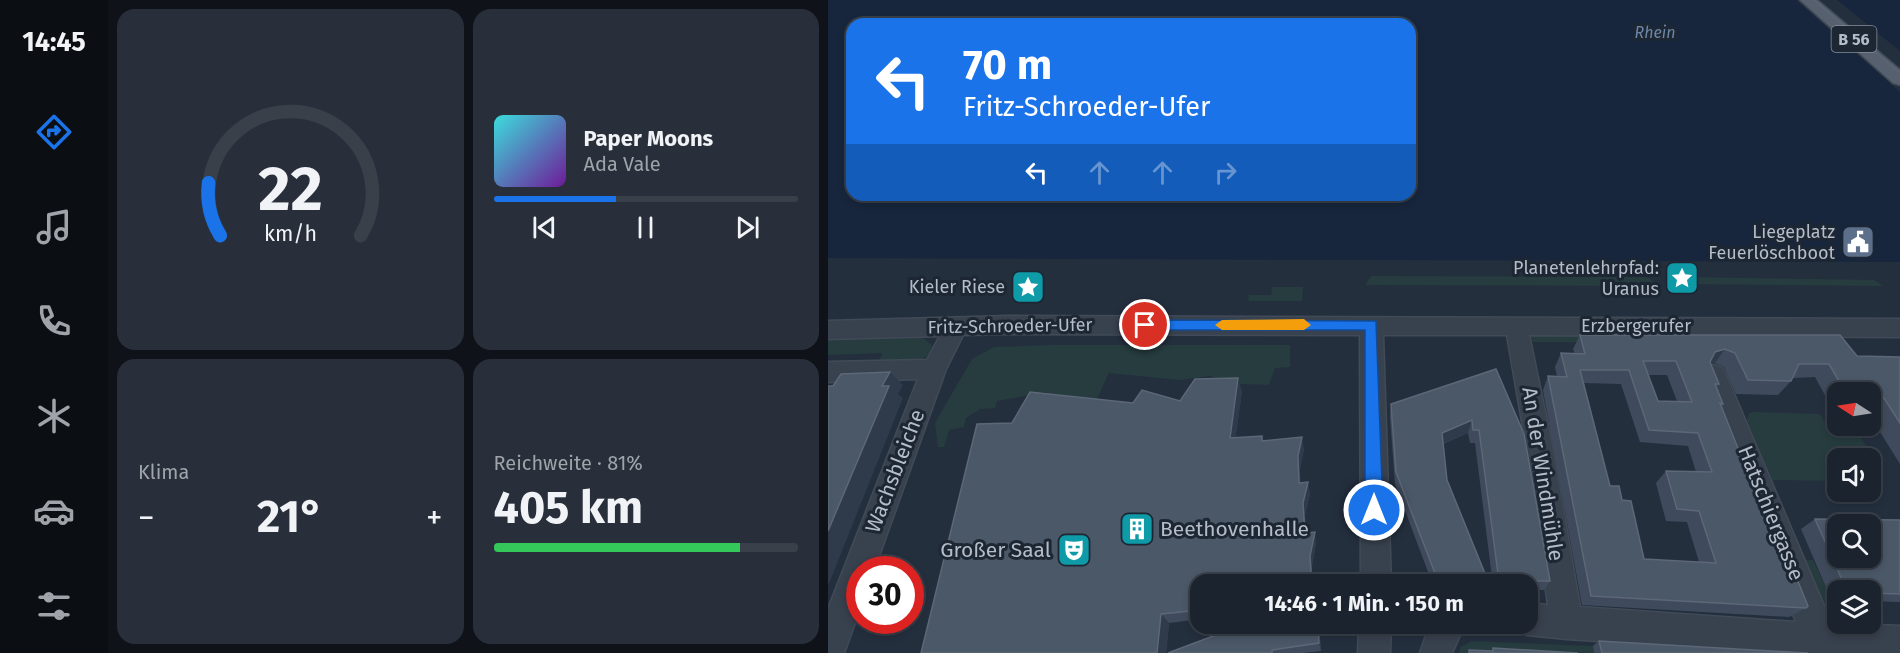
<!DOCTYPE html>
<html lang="de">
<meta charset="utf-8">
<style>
body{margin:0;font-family:"Fira Sans",sans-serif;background:#282f3a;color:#f1f3f6;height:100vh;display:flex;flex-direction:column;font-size:22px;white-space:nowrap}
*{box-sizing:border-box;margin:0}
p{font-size:20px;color:#a0a4aa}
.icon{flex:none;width:33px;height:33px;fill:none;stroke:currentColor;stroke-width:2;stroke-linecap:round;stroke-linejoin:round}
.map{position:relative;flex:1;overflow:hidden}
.side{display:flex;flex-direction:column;gap:9px;padding:9px;background:#0f1319;width:720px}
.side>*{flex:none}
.banner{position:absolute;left:18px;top:18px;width:570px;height:183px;border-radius:18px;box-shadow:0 3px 9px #0003,0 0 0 2px #39404a;background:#1a73e8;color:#fff;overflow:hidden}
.needle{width:39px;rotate:282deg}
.controls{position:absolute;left:999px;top:382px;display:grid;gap:12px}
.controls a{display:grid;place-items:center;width:54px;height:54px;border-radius:12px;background:#1b232e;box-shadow:0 3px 9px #0003,0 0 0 2px #39404a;font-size:30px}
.speed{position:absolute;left:18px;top:556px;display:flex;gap:12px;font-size:30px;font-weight:700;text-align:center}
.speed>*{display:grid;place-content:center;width:78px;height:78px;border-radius:50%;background:#1b232e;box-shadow:0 3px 9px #0003,0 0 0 2px #39404a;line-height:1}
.speed .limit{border:9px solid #d22;background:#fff;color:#111}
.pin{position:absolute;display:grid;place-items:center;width:51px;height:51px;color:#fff;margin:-26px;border:3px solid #fff;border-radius:50%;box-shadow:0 2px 6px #0007}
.me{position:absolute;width:66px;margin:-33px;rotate:0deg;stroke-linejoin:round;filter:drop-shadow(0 0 4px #0008)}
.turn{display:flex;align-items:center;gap:21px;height:126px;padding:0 18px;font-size:27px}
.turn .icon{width:78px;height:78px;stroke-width:2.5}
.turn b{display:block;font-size:42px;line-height:51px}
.lanes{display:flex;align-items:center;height:57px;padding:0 18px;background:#0003;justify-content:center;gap:30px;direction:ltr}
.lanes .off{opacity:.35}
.big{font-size:45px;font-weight:700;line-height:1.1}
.side .card{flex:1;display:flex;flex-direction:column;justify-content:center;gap:9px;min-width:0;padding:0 21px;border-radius:18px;background:#282f3a}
.side .dial{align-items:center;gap:0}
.dial svg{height:156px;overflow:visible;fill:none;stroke:#39404a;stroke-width:7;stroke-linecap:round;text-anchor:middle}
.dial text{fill:#f1f3f6;stroke:none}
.song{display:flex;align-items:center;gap:18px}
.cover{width:72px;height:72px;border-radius:9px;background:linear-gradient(135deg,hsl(180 70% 55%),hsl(280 70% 35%))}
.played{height:6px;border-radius:3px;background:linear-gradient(90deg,#1a73e8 40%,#39404a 40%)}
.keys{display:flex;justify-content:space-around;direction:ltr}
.heat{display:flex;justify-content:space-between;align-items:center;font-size:33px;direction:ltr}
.charge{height:9px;border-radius:4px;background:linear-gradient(90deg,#34c759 81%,#39404a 0)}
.side .tiles{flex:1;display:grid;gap:9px;grid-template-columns:repeat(2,1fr)}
.trip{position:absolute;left:362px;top:574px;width:348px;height:60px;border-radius:18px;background:#1b232e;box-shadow:0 3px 9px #0003,0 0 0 2px #39404a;font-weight:700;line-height:60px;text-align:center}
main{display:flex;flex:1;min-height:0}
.tab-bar{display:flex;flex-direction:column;width:108px;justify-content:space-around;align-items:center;background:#0b0e12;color:#a0a4aa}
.tab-bar .icon{width:42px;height:42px}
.tab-bar .on{color:#1a73e8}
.tab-bar b{font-size:27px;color:#f1f3f6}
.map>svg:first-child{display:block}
.green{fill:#263c3f}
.water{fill:#17263c;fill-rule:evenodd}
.pier{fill:#242f3e}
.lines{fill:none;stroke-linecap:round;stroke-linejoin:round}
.minor-casing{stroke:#414a57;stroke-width:3}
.major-casing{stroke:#414a57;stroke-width:3}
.minor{fill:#38414e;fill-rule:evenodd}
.major{fill:#56606e;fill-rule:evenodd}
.tram{stroke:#5a6575;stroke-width:1.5}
.wall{fill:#3f4b5c;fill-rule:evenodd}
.shaded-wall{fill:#2f3b4b}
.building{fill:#4b5868;stroke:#5c6777;stroke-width:1.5;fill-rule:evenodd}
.route{fill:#1a73e8;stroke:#114b97;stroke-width:1.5}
.slow{fill:#f59e0b}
.labels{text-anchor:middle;stroke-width:6;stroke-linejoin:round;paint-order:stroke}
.far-water-label{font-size:16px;font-style:italic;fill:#6d86a8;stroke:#1d2633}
.shield{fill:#1d2633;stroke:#878f9c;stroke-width:1.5}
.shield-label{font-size:16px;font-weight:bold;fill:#b4bcc9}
.poi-label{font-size:18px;fill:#b4bcc9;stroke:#1d2633;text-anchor:end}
.street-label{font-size:18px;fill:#b4bcc9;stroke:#1d2633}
.near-street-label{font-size:21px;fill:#b4bcc9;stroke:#1d2633}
.near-poi-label{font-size:21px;fill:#b4bcc9;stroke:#1d2633;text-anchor:start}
</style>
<main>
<nav class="tab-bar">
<b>14:45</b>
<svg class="icon on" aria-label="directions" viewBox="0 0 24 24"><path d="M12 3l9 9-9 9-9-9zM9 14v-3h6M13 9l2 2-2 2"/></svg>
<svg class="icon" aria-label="music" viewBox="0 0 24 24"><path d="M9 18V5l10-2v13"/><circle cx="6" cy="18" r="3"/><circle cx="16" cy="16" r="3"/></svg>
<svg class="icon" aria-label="phone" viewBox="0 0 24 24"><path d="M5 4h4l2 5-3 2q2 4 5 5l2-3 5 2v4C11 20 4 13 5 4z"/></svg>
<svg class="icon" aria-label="climate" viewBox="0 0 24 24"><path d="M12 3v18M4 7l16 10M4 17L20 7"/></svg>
<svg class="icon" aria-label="car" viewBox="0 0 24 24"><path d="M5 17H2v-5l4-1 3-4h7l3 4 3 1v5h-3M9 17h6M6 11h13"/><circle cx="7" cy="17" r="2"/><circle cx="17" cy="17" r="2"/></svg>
<svg class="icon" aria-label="filters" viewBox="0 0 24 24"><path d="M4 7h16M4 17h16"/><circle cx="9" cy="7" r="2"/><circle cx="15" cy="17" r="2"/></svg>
</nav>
<section class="side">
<div class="tiles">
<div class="card dial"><svg viewBox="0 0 100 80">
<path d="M14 69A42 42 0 1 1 86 69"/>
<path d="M14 69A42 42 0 0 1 8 42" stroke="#1a73e8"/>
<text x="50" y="56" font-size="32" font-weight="700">22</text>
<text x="50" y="72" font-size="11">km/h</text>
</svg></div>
<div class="card">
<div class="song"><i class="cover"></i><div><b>Paper Moons</b><p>Ada Vale</p></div></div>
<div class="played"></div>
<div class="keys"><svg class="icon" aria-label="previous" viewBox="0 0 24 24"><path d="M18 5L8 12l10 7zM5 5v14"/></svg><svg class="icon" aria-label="pause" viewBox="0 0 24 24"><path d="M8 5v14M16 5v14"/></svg><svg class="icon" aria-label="next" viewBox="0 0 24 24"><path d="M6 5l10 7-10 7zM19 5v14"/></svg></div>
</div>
<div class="card"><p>Klima</p>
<div class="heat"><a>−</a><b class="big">21°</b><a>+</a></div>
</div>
<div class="card"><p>Reichweite · 81%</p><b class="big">405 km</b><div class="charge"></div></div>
</div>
</section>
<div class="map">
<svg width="1072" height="653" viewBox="0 0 1072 653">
<rect width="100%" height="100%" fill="#242f3e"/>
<g class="green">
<polygon points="543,276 816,277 821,278 829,286 537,285"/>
<polygon points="850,277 1046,280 1055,286 846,284"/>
<polygon points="444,287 475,287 474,301 420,301 421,295 443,295"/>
<polygon points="702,334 856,334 860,342 704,342"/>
<path d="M85,336L96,339L104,345C103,368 65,363 48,365L55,353L0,355V339Z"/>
<polygon points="224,345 462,345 462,367 447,368 441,385 394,383 383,376 352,380 281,373 267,403 223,399 218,392 169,401 167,408 152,409 138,418 136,427 121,430 116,447 110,447 107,423 144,359 166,347"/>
<polygon points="926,412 992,414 1005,436 1032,436 1052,470 1043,471 1042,459 1010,459 1009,481 944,480 919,420 921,413"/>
<polygon points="973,560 985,560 1004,600 1009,601 1009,617 999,617"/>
<polygon points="644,641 765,646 766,653 631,653 633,647"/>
</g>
<path class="water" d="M0,0H1072V262L0,258ZM24,24H582V195H24Z"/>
<polygon class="pier" points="968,0 1009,0 1072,51 1072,92"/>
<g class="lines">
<g class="minor-casing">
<g id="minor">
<polygon points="181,316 1072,319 1072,337 701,335 724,445 752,607 968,622 874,375 878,368 886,365 894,368 898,375 999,613 1001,623 1072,626 1072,653 956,653 739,639 699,635 688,630 685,624 699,624 699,603 720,605 698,445 679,335 555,335 563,585 533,585 532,335 181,334 135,335 118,369 46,570 32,570 32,609 16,653 0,653 0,609 90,379 0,382 0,362 99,360 112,336 0,339 0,321"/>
<polygon points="531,624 563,624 562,653 530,653"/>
<polygon points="602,624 637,624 624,653 592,653"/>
</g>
</g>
<g class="major-casing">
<polygon id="major" points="972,0 989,0 1072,70 1072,85 1065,83"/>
</g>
<use href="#minor" class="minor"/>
<use href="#major" class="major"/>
<polyline class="tram" points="986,0 1072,73"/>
</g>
<g class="wall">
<path d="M752,335L1029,356L1072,357V464L1042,416V393H1010V397H998L987,377L965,378L963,381L950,395L908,394L896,367L887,363L883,364L891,384L889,387L895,404L893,406L936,514L978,608L961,617L754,605L715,390L720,376H729L727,367L733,353L747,354L745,349ZM820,375H839L849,401H830ZM756,383L793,384L812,442L860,446L868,472L838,471L828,483L838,521L859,522L871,562L816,559L794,500L782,486Z"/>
<polygon points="668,369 722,581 716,590 699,590 699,585 665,585 647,443 642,443 640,433 615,444 619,480 660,581 658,585 605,585 567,484 562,417 563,404"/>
<polygon points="414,391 407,438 434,436 435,441 476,449 472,468 472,483 482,494 477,515 478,533 488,543 484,566 372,585 372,619 341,623 338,653 93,653 184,423 305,403 352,401"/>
<polygon points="987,519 1072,520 1072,602 1042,601 1042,591 1010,591 1010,601 1004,601 973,529"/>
<polygon points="417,624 491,624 493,651 475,653 340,653"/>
<polygon points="771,641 980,653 766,653 765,646"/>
</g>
<g class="shaded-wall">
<polygon points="897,349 887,363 877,366 887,352"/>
<polygon points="62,372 75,385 70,394 75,398 0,586 0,531 54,386"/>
<polygon points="410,378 414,391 406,451 402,438"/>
<polygon points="644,420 640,433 611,445 614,433"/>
<polygon points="474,437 476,449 472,468 473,494 471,483 470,456"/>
<polygon points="480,482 482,494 477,515 479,544 477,533 475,503"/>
<polygon points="487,532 488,543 484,566 485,585 484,585 482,556"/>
<polygon points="333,614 341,623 338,653 329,653"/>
<polygon points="490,624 491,624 493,651 491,643"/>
</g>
<g class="building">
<path d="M752,335H1012L1029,356L1072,357V423L1056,398H1042V393H1031L1025,384L1012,383L1001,364H971L963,381L920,380L907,353L897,349L887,352L882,362L891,384H887L895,404L892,403L936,514L943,515L980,606L978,608L763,596L720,376L739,377L733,353L757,354ZM815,361H848L864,402L830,401ZM752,370H801L821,430L870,433L884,472L838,471L849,509L871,511L888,563L816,559L803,501L794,500L791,486H782Z"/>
<polygon points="668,369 696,434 722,581 671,581 651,430 645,430 644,420 614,433 619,480 660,581 610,581 568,472 563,404"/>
<polygon points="62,372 54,386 61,386 0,531 0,386 5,386 13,374"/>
<polygon points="410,378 402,438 434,436 434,441 474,437 470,456 471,483 480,482 475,503 477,533 487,532 482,556 484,585 372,585 372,610 333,614 329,653 93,653 149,424 184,423 202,392 305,403 314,390 352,401 367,379"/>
<path d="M987,519L1072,520V594L1042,593V591H1019ZM1010,525H1042V558H1010Z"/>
<polygon points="417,624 490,624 491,643 444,650 444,653 340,653"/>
<polygon points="771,641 980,653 774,653"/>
<polygon points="665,648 750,653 641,653 641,650 665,651"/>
</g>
<polygon class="route" points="317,320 548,321 555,510 552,516 546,519 540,516 537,510 537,330 317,330 310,325"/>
<polygon class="slow" points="476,319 483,325 476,330 394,330 387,325 394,320"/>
<defs>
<g id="civic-square" transform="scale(1.725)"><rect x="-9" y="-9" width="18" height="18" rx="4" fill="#5c6f8a" stroke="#1d2633"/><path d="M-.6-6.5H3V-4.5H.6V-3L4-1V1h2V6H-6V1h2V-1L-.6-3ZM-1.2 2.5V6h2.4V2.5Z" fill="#fff"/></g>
<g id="sight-square" transform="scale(1.725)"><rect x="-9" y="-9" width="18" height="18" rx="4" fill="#0f9aa8" stroke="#1d2633"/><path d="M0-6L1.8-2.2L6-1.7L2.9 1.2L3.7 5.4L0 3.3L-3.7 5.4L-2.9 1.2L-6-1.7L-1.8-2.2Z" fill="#fff"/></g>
<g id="building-square" transform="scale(1.725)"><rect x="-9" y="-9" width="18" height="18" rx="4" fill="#0f9aa8" stroke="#1d2633"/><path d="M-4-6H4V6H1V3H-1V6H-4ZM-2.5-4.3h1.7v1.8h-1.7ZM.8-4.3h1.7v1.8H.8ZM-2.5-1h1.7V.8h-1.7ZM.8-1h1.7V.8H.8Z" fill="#fff"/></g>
<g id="theatre-square" transform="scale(1.725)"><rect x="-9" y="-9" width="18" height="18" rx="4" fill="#0f9aa8" stroke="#1d2633"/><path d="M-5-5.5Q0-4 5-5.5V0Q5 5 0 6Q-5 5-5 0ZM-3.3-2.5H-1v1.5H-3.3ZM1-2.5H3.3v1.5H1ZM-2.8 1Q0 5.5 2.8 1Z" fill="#fff"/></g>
</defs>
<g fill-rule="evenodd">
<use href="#civic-square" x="1030" y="242"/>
<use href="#sight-square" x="854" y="278"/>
<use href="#sight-square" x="200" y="287"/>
<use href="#building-square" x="309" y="529"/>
<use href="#theatre-square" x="246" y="550"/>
</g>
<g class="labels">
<g class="far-water-label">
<text x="827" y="38">Rhein</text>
</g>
<rect class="shield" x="1003.5" y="26" width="45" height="26" rx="4.5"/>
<g class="shield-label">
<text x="1026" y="45">B 56</text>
</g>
<g class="poi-label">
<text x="1007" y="238">Liegeplatz<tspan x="1007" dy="21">Feuerlöschboot</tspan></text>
<text x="831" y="274">Planetenlehrpfad:<tspan x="831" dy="21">Uranus</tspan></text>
<text x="177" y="293">Kieler Riese</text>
</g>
<g class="street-label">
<text transform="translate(182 326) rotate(-1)" y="6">Fritz-Schroeder-Ufer</text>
<text x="808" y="332">Erzbergerufer</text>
</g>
<g class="near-street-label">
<text transform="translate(67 471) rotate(-69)" y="7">Wachsbleiche</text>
<text transform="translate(715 474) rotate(81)" y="7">An der Windmühle</text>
<text transform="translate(943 513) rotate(68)" y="7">Hatschiergasse</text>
</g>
<g class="near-poi-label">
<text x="332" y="536">Beethovenhalle</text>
<text x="223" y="557" text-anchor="end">Großer Saal</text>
</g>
</g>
</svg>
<div class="controls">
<a><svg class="needle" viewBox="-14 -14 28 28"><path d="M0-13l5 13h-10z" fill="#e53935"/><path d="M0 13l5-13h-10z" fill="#a0a4aa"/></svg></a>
<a><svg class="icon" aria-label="sound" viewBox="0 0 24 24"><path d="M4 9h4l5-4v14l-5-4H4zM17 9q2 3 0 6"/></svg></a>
<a><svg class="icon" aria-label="search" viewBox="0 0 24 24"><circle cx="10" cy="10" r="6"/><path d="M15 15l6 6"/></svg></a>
<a><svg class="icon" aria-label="layers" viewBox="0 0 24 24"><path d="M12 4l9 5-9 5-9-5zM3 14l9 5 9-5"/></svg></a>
</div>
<div class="speed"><div class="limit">30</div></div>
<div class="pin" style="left:317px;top:325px;background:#d93025"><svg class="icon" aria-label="arrive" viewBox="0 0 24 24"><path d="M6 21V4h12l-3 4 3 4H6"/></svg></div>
<svg class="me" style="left:546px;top:510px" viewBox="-20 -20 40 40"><circle r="17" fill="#1a73e8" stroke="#fff" stroke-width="3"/><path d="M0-11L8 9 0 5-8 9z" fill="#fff"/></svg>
<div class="trip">14:46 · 1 Min. · 150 m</div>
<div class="banner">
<div class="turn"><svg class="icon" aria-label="left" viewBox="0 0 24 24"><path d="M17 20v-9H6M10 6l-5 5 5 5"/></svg><div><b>70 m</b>Fritz-Schroeder-Ufer</div></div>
<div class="lanes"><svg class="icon" aria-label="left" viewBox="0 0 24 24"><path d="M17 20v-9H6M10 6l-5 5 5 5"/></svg><svg class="icon off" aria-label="ahead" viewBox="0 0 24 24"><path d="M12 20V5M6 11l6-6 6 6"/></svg><svg class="icon off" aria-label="ahead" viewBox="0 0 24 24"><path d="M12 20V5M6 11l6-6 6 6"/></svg><svg class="icon off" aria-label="right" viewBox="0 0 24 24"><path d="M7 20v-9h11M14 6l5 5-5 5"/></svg></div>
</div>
</div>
</main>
